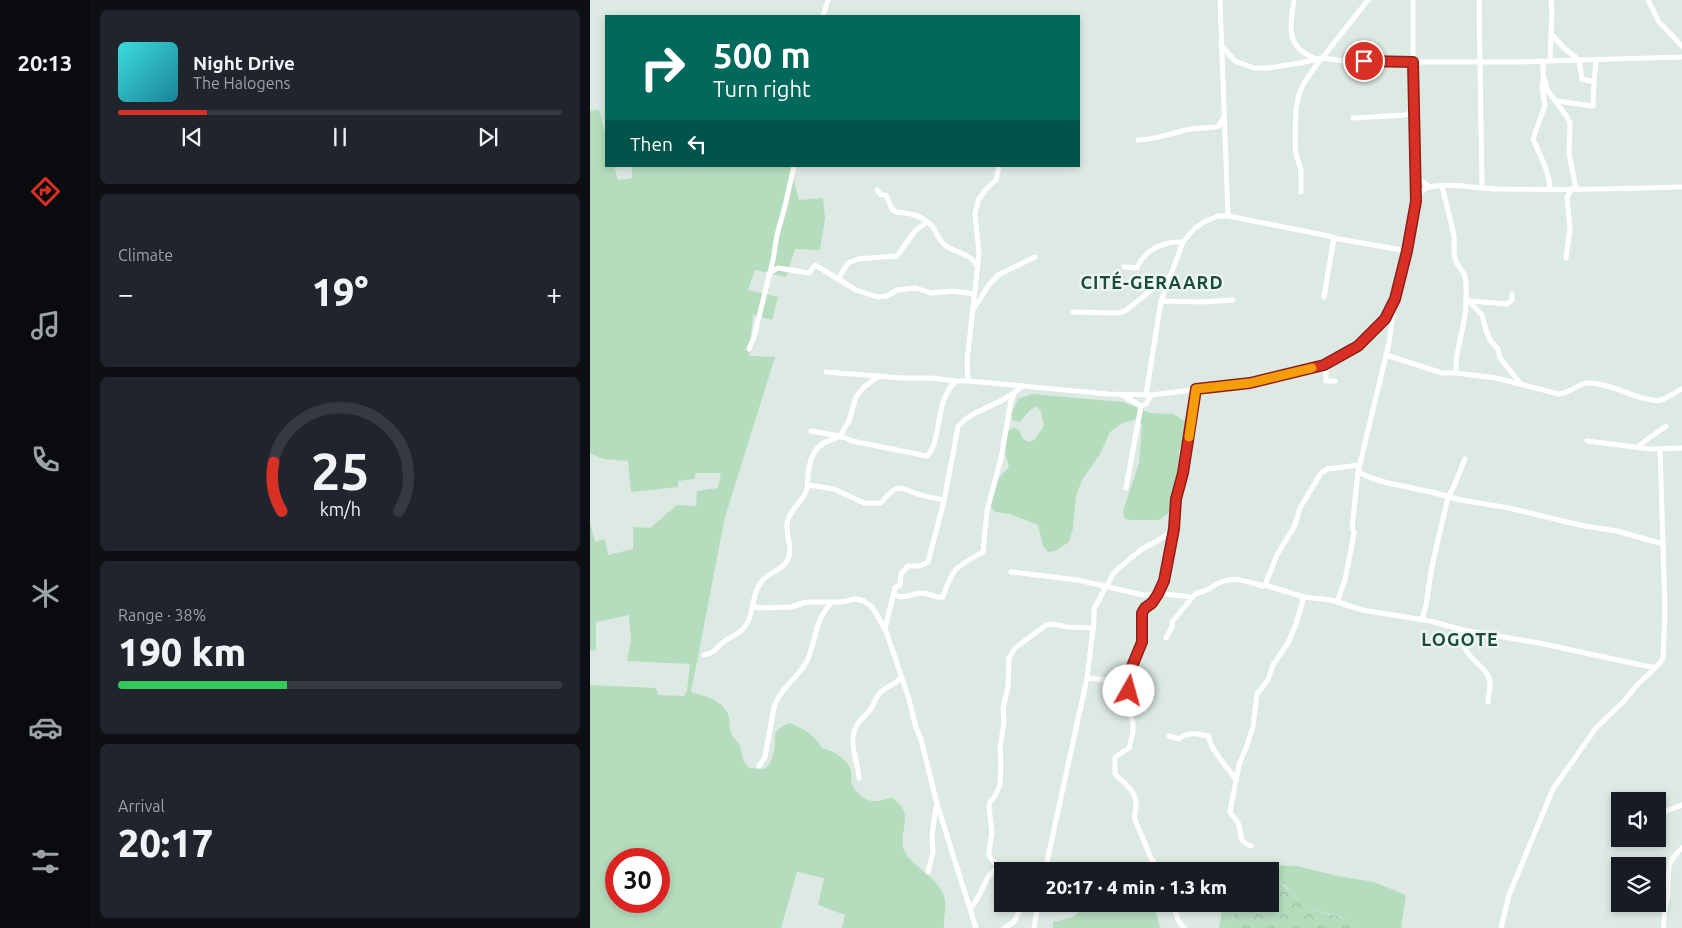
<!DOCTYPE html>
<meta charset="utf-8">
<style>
body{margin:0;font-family:Ubuntu,sans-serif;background:#20242c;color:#f1f3f6;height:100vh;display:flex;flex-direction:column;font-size:19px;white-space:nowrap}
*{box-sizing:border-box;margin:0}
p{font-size:16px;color:#9ea1a6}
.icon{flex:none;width:28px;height:28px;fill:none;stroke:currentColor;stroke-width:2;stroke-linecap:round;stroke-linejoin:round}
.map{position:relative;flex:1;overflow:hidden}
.sheet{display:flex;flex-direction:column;gap:10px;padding:10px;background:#0d0f14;width:500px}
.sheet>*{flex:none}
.top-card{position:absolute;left:15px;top:15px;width:475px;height:152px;border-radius:0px;box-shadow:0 2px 8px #0003;background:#00695c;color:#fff;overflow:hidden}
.tools{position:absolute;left:1021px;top:792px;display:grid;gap:10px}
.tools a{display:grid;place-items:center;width:55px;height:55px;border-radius:0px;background:#171b24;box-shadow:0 2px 8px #0003;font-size:25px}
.speed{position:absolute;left:15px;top:848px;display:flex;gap:10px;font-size:25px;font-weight:700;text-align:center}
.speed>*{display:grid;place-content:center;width:65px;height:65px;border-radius:50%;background:#171b24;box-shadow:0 2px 8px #0003;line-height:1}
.speed .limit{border:8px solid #d22;background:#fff;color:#111}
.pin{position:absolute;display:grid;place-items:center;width:42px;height:42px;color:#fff;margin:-21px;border:2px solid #fff;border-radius:50%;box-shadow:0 1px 5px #0007}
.me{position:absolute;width:55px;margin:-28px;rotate:7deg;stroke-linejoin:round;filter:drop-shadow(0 0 4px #0008)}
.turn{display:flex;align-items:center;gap:18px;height:105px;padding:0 25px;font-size:22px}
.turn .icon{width:65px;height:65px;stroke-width:2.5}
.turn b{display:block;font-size:35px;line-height:42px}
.then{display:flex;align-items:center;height:48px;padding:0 25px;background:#0003;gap:10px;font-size:19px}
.big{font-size:38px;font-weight:800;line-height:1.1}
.sheet .tile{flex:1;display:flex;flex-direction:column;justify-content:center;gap:8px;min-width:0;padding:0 18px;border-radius:8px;background:#20242c}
.sheet .dial{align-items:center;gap:0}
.dial svg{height:130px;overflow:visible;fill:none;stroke:#363941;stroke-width:7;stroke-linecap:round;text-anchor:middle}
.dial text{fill:#f1f3f6;stroke:none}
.song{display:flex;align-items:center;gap:15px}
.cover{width:60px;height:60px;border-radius:8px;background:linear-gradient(135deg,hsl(180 70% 55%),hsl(190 70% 35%))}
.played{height:5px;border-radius:2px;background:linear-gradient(90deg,#d93025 20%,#363941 20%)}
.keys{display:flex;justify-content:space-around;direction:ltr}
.heat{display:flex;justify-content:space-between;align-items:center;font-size:28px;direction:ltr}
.charge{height:8px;border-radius:4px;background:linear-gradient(90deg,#34c759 38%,#363941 0)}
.trip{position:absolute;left:404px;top:862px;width:285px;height:50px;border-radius:0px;background:#171b24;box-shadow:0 2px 8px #0003;font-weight:800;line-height:50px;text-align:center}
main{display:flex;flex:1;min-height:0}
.dock{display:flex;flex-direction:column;width:90px;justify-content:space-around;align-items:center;background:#090b0e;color:#9ea1a6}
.dock .icon{width:35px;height:35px}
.dock .on{color:#d93025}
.dock b{font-size:22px;color:#f1f3f6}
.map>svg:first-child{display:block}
.green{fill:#b5dcbd;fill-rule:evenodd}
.forest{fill:url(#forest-crowns)}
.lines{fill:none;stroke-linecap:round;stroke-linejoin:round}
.street{stroke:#fff;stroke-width:5}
.route-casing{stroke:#8d1f18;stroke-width:12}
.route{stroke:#d93025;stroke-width:9}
.slow{stroke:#f59e0b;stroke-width:9}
.labels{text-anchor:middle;stroke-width:4.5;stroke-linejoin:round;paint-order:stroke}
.district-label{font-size:18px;font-weight:bold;letter-spacing:1px;fill:#1a4c3c;stroke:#eef7f1}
</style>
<main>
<nav class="dock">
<b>20:13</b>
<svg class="icon on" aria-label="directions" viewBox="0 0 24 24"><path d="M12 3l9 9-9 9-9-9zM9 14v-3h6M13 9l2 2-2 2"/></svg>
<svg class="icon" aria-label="music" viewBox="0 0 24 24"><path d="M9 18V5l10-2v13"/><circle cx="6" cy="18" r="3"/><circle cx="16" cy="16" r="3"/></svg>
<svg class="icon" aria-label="phone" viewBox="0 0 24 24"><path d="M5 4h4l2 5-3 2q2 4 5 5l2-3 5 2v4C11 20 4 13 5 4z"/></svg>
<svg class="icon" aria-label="climate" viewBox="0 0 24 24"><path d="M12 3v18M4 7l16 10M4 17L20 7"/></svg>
<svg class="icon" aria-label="car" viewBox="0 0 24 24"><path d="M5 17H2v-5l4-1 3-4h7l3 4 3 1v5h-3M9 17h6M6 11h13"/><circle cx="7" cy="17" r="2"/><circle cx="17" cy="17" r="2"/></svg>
<svg class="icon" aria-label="filters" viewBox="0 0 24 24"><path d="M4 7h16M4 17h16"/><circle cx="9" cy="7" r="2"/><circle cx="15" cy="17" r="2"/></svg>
</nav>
<section class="sheet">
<div class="tile">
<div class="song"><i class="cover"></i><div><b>Night Drive</b><p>The Halogens</p></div></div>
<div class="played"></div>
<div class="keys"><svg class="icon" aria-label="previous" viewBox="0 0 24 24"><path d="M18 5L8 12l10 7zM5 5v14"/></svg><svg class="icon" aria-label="pause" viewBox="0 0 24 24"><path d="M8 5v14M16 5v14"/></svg><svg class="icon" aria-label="next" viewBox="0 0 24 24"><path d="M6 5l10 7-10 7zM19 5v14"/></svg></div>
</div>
<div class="tile"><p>Climate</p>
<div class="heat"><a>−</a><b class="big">19°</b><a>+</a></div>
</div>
<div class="tile dial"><svg viewBox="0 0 100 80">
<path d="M14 69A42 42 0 1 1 86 69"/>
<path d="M14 69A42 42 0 0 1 9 39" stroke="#d93025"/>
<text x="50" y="56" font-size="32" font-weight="700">25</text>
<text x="50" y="72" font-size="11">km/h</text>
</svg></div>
<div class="tile"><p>Range · 38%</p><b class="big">190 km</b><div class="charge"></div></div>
<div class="tile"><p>Arrival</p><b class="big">20:17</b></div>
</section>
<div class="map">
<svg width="1092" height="928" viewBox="0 0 1092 928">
<defs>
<pattern id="forest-crowns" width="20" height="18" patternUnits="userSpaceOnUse" patternTransform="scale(1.25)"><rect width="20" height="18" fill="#b5dcbd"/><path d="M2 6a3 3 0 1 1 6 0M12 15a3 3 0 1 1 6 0" fill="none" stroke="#9bbea3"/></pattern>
</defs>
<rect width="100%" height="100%" fill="#ddeae3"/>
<g class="green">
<path d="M9,109L16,137V166H24L28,180L42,178V166H213L205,168L204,182L209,200L233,198L235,218L230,250L205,249L196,277L165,270L158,290L188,297L182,320L163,315L159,356L185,357L135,517L101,692C114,696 132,700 138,714C140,720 139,727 141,733C143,739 148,741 150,746C154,756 150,758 159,768L175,769C178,765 182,761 183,755C189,738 176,732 200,723C214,729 224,734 232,748C244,751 259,759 261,772C262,776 260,780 262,784C264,790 273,798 278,800C285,803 295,799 302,798C325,813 310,826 313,847C316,863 346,876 353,893C358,904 353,917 354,928H252L255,915L228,905L234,878L207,872L191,928H0V685L66,688L68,695L94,696L97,691L100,664L37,661L41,640L39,615L6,622V650L0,651V522L5,542L15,539L18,555L43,549V527L60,528L87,505L106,506L107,491L128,488L131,473H106L104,479L88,481V487L41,492L38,461L13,459L0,453V111ZM26,859H69V901H26Z"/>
<polygon points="442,394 533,402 560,413 583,414 596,422 597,429 589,451 590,490 582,511 569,520 542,520 535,519 533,511 549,463 552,425 547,419 532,423 520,432 510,454 492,480 486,496 483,528 479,542 465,551 458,552 453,546 448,525 420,514 405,512 400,506 409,478 419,467 415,453 418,431 424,427 430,431 432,438 439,442 445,439 454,426 451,412 447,406 440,410 430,422 422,420 422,413 428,399"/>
<polygon points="649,865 657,867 673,865 706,866 748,876 784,882 816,895 811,927 813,928 766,928 752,917 720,909 712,904 695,885 680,882 680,871 641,871"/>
<polygon points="498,904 564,904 570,928 463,928 463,922 483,917"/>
<polygon points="633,904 649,904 642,920 641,928 629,928"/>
</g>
<path class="forest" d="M680,882C703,884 703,901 721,909C737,916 754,913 766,928H641L642,920L649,904H680Z"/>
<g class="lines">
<g class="street">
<polyline points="630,0 638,216"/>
<path d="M704,0C700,27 695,48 727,59"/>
<polyline points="889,0 892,187"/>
<polyline points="1058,0 1069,22 1092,46"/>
<polyline points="233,16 238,0"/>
<polyline points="962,35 974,48 989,60 992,79 1004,82 1006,60"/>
<polyline points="631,45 645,61 664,68 678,68 710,63 732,58 762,62 928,62 1092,57"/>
<polyline points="960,60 962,12 961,0"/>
<polyline points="953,61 953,75 958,91 977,117 980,123 979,153 986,189"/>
<path d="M953,78L952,87L955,105L943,139C950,156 959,170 960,188"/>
<polyline points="966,101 1003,106 1004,82"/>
<polyline points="763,118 815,115 823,112"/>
<path d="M548,140C567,140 583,132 601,129C610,127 620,129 629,126L633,118"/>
<polyline points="826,177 840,187"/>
<path d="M287,190L291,195H296L302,209L306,212C319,213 332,215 342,226C347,232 348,240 355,245C365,253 381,253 387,266"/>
<polyline points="711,192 711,170 706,154 705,143 706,109 709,94 714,83 725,67 778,0"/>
<path d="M826,200C829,194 833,189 839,187C859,182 888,189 908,189C969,190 1031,189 1092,187"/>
<polyline points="976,258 980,229 977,197 982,189"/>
<path d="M534,267L547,268C555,249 574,241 593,242"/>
<polyline points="179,273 188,268 219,273 225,265 266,290 287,297 297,296 307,290 326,288 341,293 363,291 384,294"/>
<polyline points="248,279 258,263 268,259 307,256 325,231 337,222"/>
<polyline points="734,297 744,238"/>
<polyline points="571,301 611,302 643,300"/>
<polyline points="876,301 879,301 892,315 896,330 900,340 908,349 910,358 930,383"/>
<polyline points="880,301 917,304 922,300 922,294"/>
<polyline points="383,310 399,285 408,275 445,257"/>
<polyline points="483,312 527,313 535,311 578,277"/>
<polyline points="159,349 164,337 183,260 187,235 195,206 204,166"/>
<path d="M796,355L852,373H866C864,349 877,325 876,301C876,294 877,279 874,274C871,268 866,264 865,258C863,250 865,242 864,235L852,186"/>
<polyline points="736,364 736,381 745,381"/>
<polyline points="236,372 312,378 341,378 366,381 378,381 519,394 561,395 660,383 688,375 734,365 768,346 795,319 805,299 817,251 826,201 823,62 823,0"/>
<path d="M866,373L906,378L969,394C981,393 989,383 998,383C1020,382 1055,404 1071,400C1078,398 1085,392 1092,389"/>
<polyline points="378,381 377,361 389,254 385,214 388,201 396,189 406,180 409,166"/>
<polyline points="532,395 551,406"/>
<polyline points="556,395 571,301 593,242 604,229 614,222 628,216 638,216 739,236 744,238 817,251"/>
<polyline points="221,431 250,436 259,421 266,397 274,387 289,376"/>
<polyline points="997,441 1060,449 1092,448"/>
<polyline points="1047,447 1076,426"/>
<polyline points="768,472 781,478 798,483 841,492 871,500 919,508 994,526 1027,531 1073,544"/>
<path d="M218,485L244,489L274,503H291C309,481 308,488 331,495C339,498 347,497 354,501"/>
<polyline points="536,488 551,406 556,404 561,395"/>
<polyline points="421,572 488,580 553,595 574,594 602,597"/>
<polyline points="675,585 687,555 705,525 710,508 731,473 738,469 769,465"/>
<path d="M305,595C317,600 322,592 333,593C340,593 346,599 353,597C363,567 366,567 393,552L397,511L411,458L421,401L424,394"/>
<polyline points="747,602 755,580 763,539 764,532 762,528 768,472 799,343 804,305"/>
<polyline points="163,605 169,608 201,607 217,602 250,602 266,599 274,601 281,606 286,613 294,628"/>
<polyline points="832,620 836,605 842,566 858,497 864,486 875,459"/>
<path d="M873,630C873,635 873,641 874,646C879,660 894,665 899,678C902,686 898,694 898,702"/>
<path d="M576,638L582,627V622L606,593C614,593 618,589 625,585C643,575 654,581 673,586L675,585L714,597L741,600L772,610L840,621L873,630L949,643L1065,668L1073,659L1075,611L1073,544L1070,449"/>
<path d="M114,655C126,653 126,647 135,641C142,636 149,634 154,628C165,615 160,597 171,582C178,572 192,571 197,561C205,547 193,533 198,520C201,508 213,502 216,491C219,484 217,476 219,468C221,455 227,444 241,440C244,439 248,436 251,437C255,437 259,440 262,441L337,456C353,440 343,403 366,381"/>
<polyline points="497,678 534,682 536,681 552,642 554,610 568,594 574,581 584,529 586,499 593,473 606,389"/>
<path d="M536,681L539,691V708L543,724V732L539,748L525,757V774C533,782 546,791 546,803C547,809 543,814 545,820L561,858L570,871"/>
<path d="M579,736L589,739C598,731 608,734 619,736C618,747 639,769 646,780"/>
<path d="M169,766L175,757L184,707C192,687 203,682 214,666C224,652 223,633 231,618C233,612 238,607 242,602"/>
<path d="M269,778C268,761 257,741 267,725C271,718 278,714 282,707C285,702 285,698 290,693C297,686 304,686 311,677"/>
<polyline points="1068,814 1092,805"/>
<path d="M661,846C646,841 653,832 648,823C646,819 642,816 640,812L649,765L657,745L663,727L667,694L678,680L683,665L698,643L706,624L714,597"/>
<polyline points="455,871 497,678 504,621 504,609 523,574 529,568 552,549 569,540 584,529"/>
<polyline points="338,872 343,852 342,835 346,807"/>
<polyline points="583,904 588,920 594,928"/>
<path d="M381,908C389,899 391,890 397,879C399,873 405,872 407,866L399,856V852L402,832L399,807L400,802L405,796L410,785L411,764L410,749L414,721L413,708L418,687L419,658L425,648L456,625L464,624L477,627L504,628"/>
<path d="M386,928L347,804L331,739L326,728L319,699L295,628L305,588L310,585L311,574L318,566H330L338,562L354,501L368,427C381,409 414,405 432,386"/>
<polyline points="414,928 424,922 432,905 436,904"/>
<polyline points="444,928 448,904"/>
<polyline points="911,928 919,895 963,789 1006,728 1033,702 1047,685 1065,668"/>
<path d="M1074,928C1072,917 1077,904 1078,892C1079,882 1077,873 1080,864C1082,857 1087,853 1092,848"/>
</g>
</g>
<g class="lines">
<g class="route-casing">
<polyline id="route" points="539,691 536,681 552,642 552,613 555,608 562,603 568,594 574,581 584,529 586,499 593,473 606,389 660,383 734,365 768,346 795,319 805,299 817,251 826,201 823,62 774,61"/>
</g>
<use href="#route" class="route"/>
<polyline class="slow" points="599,437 606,389 660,383 722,368"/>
</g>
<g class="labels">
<g class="district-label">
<text x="562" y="289">CITÉ-GERAARD</text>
<text x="870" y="646">LOGOTE</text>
</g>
</g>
</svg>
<div class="tools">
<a><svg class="icon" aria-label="sound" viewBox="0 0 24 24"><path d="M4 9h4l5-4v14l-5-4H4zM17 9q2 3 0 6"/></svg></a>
<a><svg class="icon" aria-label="layers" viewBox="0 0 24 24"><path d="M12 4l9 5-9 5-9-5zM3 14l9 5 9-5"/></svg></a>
</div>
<div class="speed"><div class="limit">30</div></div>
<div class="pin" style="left:774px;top:61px;background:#d93025"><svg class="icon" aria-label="arrive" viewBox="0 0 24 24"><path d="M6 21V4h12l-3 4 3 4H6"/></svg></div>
<svg class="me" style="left:539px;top:691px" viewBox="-20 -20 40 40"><circle r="19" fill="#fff"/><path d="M0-13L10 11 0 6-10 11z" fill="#d93025"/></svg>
<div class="trip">20:17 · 4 min · 1.3 km</div>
<div class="top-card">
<div class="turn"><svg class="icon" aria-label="right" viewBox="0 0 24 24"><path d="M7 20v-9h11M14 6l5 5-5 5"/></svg><div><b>500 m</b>Turn right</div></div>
<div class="then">Then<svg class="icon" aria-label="left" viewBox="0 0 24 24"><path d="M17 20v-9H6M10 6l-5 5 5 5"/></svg></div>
</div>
</div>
</main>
